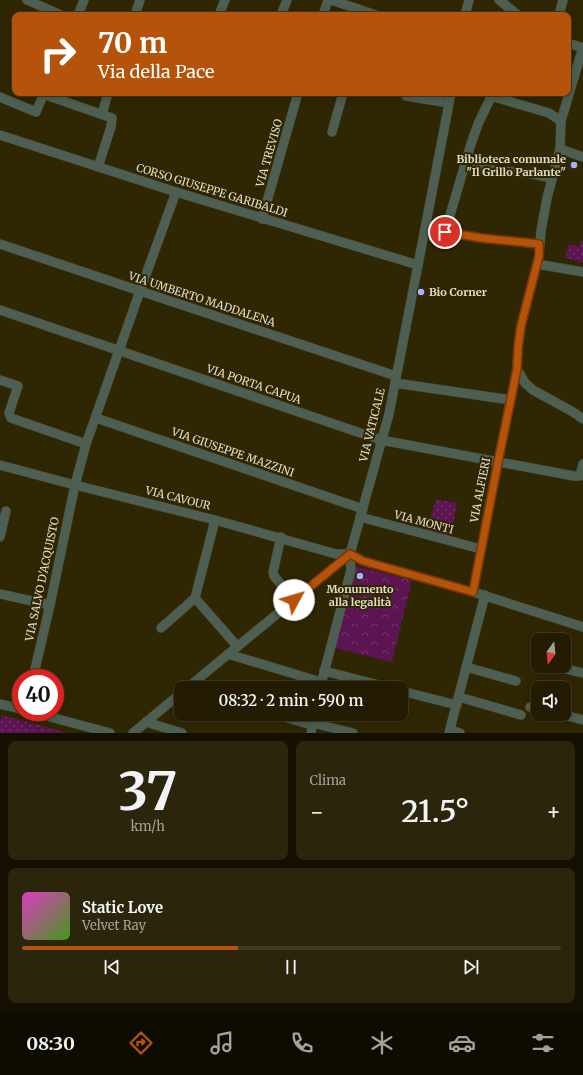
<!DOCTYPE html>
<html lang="it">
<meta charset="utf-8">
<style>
body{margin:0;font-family:Merriweather,serif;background:#2b250c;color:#f1f3f6;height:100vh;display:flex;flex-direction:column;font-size:15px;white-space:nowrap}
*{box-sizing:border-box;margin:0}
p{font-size:13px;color:#a3a199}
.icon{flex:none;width:22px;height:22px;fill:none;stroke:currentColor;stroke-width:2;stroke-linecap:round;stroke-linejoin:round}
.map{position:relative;height:733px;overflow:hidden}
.drawer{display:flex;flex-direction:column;gap:8px;padding:8px;background:#130f01;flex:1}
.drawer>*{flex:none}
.top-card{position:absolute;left:12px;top:12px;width:559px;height:84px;border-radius:8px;box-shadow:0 2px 10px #0003,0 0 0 1px #403a24;background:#b45309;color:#fff;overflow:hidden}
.needle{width:26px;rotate:195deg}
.buttons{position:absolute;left:531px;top:633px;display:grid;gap:8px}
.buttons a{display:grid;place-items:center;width:40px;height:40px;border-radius:8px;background:#231c02;box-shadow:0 2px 10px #0003,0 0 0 1px #403a24;font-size:20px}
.speed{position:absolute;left:12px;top:669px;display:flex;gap:8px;font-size:20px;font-weight:700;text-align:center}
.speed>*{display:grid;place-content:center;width:52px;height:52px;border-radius:50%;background:#231c02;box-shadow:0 2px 10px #0003,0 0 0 1px #403a24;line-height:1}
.speed .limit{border:6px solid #d22;background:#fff;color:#111}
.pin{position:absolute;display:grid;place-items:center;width:34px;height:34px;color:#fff;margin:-17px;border:2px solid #fff;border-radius:50%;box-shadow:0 1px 4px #0007}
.me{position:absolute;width:44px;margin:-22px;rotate:51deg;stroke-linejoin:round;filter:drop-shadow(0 0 3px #0008)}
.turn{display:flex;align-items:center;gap:14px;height:84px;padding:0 20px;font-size:18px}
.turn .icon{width:52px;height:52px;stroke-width:2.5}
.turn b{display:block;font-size:28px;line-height:34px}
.big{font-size:30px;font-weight:600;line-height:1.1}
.drawer .card{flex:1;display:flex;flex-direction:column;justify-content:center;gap:6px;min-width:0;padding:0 14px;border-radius:8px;background:#2b250c}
.drawer .dial{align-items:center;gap:0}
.dial b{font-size:52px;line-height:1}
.song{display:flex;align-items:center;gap:12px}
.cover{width:48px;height:48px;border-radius:6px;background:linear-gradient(135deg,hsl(310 70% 55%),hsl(100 70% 35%))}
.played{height:4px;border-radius:2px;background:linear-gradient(90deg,#b45309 40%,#403a24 40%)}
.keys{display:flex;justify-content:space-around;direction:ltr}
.heat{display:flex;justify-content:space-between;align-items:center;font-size:22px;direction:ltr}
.drawer .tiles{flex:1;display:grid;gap:8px;grid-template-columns:1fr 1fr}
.card:last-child{grid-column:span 2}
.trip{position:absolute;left:174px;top:681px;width:234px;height:40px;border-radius:8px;background:#231c02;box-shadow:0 2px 10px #0003,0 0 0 1px #403a24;font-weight:600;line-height:40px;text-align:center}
.tabs{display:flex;height:64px;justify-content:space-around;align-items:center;background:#0e0b01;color:#a3a199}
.tabs .icon{width:28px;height:28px}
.tabs .current{color:#b45309}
.tabs b{font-size:18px;color:#f1f3f6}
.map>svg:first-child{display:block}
.grass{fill:url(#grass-dots)}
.forest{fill:url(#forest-crowns)}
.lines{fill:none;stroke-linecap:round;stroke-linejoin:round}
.minor-casing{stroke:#4c4322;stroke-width:10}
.minor{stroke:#4d5f53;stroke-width:9}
.route-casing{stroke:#753606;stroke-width:10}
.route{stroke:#b45309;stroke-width:7}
.poi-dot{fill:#a2b2fd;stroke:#2f2603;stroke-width:1.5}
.labels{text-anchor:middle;stroke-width:4;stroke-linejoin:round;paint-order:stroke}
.street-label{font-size:11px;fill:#e2dcc4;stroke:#2f2603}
.poi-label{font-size:11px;font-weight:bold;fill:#e2dcc4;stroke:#2f2603;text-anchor:end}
</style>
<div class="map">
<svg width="583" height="733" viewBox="0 0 583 733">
<defs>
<pattern id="grass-dots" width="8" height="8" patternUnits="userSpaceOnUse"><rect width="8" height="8" fill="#5c1452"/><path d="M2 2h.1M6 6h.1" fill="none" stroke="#733669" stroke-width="1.8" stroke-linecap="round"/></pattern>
<pattern id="forest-crowns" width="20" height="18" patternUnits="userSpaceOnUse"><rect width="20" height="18" fill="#5c1452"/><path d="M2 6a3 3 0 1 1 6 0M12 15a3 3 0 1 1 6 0" fill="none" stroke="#733669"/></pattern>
</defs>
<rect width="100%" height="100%" fill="#2f2603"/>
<g class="grass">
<polygon points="580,241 583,242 583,262 565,258 569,244 579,247"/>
<polygon points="436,499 457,503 450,539 427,532"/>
<polygon points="2,715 68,733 0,733 0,721"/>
</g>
<polygon class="forest" points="355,566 412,580 392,662 335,648"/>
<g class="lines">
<g class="minor-casing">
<g id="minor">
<polyline points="27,0 61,15"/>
<polyline points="331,0 376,15"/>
<polyline points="499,0 518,15"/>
<polyline points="78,15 84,0"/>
<polyline points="135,15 140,0"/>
<polyline points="219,15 225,0"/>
<polyline points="281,15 287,0"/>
<polyline points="323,15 328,0"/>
<polyline points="465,15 469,0"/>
<polyline points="559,15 563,0"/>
<polyline points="568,43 583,48"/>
<polyline points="583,47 561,121 560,149 547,198 541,231 539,256 521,326 518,348 517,369 525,383 533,390 573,412 583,419"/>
<polyline points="43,94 112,118 111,127 98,167"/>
<polyline points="406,96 449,103"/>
<polyline points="491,96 549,113 561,121"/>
<polyline points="0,97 36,112 44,93"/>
<polyline points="102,114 108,93"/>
<polyline points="332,132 343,93"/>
<polyline points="0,135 176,192 418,265"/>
<polyline points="560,149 583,157"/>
<polyline points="464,168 528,173 552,178"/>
<polyline points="262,219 298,93"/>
<polyline points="435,230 481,238 539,244"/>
<polyline points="445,232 471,144 478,124 493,93"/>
<polyline points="0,244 140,291 396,376"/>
<polyline points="537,264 583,272"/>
<polyline points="0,310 381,440 574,476 580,476 583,464"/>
<polyline points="0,380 18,386 9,413 11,418 86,444"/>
<polyline points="395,383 511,400"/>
<polyline points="96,418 363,509"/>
<polyline points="0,465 75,485 215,520 336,554 350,554 363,561 473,592 583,627"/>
<polyline points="360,517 481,549"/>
<polyline points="0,537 6,511"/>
<polyline points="281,537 273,572 274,576 294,600"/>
<polyline points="473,592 498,462 517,369"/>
<polyline points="0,594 50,605"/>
<polyline points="195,598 237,646"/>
<polyline points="161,628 195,598 215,520"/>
<polyline points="228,654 321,682"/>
<polyline points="553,666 583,673"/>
<polyline points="466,667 516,681"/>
<polyline points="324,671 391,688"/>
<polyline points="33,678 50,605 75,485 86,444 140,291 176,192"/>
<polyline points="187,688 350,554 389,414 418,265 451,93"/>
<polyline points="320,688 351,570 350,554"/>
<polyline points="401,691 457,705"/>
<polyline points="459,697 521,715"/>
<polyline points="0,704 21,709"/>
<polyline points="530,707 538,709"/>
<polyline points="32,712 110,733"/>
<polyline points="274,714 312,725"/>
<polyline points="560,714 583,720"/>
<polyline points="146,722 182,733"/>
<polyline points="313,723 353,733"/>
<polyline points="450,730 460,733"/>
<polyline points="133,733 181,693"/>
<polyline points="311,733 314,714"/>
<polyline points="449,733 485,595"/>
</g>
</g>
<use href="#minor" class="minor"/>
</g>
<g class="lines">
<g class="route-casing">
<polyline id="route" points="294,600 350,554 363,561 473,592 498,462 517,369 518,348 521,326 539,256 539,244 481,238 445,232"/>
</g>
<use href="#route" class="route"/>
</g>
<g class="poi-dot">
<circle cx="574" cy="165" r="4"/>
<circle cx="421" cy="292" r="4"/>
<circle cx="360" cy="576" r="4"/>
</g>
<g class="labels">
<g class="street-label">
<text transform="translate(269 153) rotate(-74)" y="4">VIA TREVISO</text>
<text transform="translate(212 190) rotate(17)" y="4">CORSO GIUSEPPE GARIBALDI</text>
<text transform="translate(202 299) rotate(18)" y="4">VIA UMBERTO MADDALENA</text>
<text transform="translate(254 384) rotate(19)" y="4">VIA PORTA CAPUA</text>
<text transform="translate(372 425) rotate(-76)" y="4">VIA VATICALE</text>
<text transform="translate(233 452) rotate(19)" y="4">VIA GIUSEPPE MAZZINI</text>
<text transform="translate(480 490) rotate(-79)" y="4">VIA ALFIERI</text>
<text transform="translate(178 498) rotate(14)" y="4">VIA CAVOUR</text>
<text transform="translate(424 522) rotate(15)" y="4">VIA MONTI</text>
<text transform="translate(42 579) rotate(-78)" y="4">VIA SALVO D'ACQUISTO</text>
</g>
<g class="poi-label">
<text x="566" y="163">Biblioteca comunale<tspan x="566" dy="13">"Il Grillo Parlante"</tspan></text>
<text x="429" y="296" text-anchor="start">Bio Corner</text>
<text x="360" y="593" text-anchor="middle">Monumento<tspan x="360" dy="13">alla legalità</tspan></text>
</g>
</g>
</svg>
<div class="buttons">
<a><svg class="needle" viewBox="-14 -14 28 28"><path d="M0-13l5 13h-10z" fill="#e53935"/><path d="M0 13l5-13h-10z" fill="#a3a199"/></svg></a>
<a><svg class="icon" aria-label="sound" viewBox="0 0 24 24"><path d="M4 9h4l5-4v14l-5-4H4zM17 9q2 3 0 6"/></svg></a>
</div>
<div class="speed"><div class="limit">40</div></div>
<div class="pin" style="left:445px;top:232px;background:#d93025"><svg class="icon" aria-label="arrive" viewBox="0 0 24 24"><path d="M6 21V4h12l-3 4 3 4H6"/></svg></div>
<svg class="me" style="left:294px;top:600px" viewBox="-20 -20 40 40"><circle r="19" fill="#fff"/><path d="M0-13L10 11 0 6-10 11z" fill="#b45309"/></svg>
<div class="trip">08:32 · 2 min · 590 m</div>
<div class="top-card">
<div class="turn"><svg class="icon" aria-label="right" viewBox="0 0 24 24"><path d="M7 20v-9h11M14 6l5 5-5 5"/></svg><div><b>70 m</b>Via della Pace</div></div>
</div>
</div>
<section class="drawer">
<div class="tiles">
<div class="card dial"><b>37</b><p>km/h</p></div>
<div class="card"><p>Clima</p>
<div class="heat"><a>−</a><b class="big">21.5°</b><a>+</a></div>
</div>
<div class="card">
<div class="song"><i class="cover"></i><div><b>Static Love</b><p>Velvet Ray</p></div></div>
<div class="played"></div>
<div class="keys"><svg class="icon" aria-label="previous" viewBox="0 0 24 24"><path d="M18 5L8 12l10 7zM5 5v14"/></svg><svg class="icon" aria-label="pause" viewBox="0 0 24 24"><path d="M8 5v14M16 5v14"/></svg><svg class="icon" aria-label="next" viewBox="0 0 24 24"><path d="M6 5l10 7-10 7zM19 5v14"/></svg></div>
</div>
</div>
</section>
<nav class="tabs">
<b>08:30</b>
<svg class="icon current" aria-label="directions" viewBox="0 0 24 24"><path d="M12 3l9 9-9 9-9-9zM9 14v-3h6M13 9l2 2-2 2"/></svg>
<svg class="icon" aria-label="music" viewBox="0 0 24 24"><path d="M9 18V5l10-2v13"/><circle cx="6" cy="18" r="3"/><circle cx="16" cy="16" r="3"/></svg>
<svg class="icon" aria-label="phone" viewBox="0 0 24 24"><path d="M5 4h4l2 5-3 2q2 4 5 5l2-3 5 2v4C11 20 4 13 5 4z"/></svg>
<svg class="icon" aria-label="climate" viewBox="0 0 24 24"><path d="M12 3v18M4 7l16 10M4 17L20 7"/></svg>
<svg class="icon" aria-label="car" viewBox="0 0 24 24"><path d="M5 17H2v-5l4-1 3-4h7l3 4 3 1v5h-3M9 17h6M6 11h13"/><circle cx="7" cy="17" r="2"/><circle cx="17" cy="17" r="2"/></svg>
<svg class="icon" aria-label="filters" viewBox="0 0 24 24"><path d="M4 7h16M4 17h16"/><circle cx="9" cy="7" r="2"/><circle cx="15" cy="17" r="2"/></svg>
</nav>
